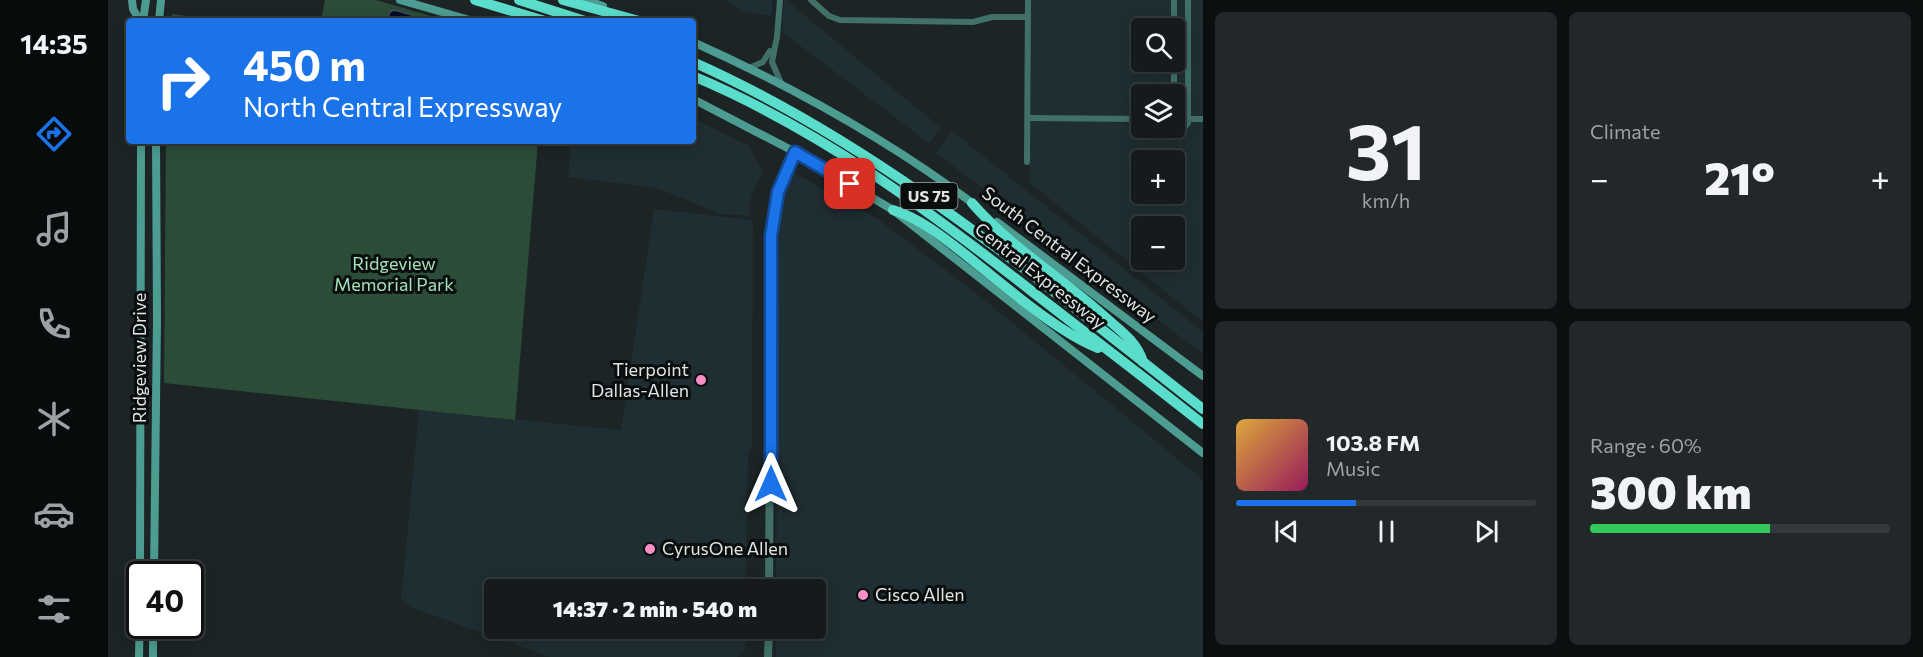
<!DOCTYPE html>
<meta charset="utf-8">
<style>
body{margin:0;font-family:Commissioner,sans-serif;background:#222829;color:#f1f3f6;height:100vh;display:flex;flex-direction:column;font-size:22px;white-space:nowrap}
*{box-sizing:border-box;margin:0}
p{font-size:20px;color:#9da1a3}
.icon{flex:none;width:33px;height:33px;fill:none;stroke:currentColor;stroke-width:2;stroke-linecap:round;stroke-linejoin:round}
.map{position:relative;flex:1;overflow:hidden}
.panel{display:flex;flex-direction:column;gap:12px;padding:12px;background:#0c0f0f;width:720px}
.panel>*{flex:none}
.banner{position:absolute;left:18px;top:18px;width:570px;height:126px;border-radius:6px;box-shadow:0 3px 15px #0003,0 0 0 2px #34393b;background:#1a73e8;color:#fff;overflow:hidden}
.buttons{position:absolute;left:1023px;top:18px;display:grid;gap:12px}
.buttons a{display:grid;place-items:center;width:54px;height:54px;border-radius:6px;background:#151b1c;box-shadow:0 3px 15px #0003,0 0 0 2px #34393b;font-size:30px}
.speed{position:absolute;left:18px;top:561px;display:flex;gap:12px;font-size:30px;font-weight:700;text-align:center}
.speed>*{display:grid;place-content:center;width:78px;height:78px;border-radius:50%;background:#151b1c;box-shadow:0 3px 15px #0003,0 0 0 2px #34393b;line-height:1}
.speed .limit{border:3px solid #111;border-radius:9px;background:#fff;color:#111}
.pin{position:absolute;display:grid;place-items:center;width:51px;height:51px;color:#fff;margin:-26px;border-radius:12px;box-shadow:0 3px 9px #0006}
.me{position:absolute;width:66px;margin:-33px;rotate:0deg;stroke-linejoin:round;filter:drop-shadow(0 0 4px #0008)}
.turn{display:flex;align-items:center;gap:21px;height:126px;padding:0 18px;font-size:27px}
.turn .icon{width:78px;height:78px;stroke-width:2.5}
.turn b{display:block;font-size:42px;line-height:51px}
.big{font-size:45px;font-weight:800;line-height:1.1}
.panel .card{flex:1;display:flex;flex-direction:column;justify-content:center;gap:9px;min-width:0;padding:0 21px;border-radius:9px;background:#222829}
.panel .dial{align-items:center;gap:0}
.dial b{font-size:78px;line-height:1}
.song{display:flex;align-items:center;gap:18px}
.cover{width:72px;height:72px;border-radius:9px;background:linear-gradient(135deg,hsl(40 70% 55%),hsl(330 70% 35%))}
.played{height:6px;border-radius:3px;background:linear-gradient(90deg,#1a73e8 40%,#34393b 40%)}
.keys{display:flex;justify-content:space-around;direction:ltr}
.heat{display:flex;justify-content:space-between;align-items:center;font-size:33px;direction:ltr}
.charge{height:9px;border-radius:4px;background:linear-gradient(90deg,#34c759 60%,#34393b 0)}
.panel .tiles{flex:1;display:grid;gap:12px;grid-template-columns:repeat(2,1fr)}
.trip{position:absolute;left:376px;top:579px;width:342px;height:60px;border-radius:6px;background:#151b1c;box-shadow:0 3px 15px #0003,0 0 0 2px #34393b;font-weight:800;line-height:60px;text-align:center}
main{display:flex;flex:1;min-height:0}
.dock{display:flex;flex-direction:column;width:108px;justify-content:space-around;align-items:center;background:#080b0b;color:#9da1a3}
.dock .icon{width:42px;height:42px}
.dock .on{color:#1a73e8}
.dock b{font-size:27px;color:#f1f3f6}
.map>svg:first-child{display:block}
.built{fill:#1f2e32;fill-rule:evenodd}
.green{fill:#2b4d38}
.water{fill:#040b26;stroke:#464c5f;stroke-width:1.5}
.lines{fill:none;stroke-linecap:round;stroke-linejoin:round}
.minor{stroke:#417069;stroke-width:6}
.tertiary{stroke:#417069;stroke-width:8}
.secondary{stroke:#4d9c91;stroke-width:8}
.motorway{stroke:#5bddcc;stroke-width:10}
.route-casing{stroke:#114b97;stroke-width:15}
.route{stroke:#1a73e8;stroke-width:10}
.poi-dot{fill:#fa8fc8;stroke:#090d0d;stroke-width:2}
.labels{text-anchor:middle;stroke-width:6;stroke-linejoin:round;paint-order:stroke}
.shield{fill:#090d0d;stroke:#9fa4a4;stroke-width:1.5}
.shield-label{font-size:16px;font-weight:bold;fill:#dfe4e5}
.street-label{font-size:18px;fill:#dfe4e5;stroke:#090d0d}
.park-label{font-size:18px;fill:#a3e3ba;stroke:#090d0d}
.poi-label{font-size:18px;fill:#dfe4e5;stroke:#090d0d;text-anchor:start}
</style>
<main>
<nav class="dock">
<b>14:35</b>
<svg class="icon on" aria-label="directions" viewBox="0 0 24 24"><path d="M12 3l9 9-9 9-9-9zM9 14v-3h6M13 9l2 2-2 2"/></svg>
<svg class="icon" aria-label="music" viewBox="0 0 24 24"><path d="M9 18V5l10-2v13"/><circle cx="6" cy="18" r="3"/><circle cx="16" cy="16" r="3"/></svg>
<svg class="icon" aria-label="phone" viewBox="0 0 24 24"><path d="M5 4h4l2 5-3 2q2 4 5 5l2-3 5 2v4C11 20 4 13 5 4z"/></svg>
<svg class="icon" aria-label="climate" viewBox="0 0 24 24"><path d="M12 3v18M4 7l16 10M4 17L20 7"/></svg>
<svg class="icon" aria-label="car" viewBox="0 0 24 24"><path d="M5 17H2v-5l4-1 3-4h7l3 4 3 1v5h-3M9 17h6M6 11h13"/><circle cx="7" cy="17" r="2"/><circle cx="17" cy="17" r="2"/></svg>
<svg class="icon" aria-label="filters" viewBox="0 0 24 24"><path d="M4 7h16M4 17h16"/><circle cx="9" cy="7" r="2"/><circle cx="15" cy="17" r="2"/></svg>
</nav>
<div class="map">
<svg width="1095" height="657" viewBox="0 0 1095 657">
<rect width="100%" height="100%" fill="#1c2426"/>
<g class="built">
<polygon points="619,0 664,0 663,16 634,12"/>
<polygon points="676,0 678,0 833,128 821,143 674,32"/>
<path d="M922,0H1095V322L922,183ZM1034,28H1066V62H1034ZM1034,94H1066V128H1034ZM1034,160H1066V194H1034ZM1034,226H1066V260H1034Z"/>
<polygon points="585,118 641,146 655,172 643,196 641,216 613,214 549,188 460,177 463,141 585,141"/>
<polygon points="844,131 1095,332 1095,354 828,153"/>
<polygon points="684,172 768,218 873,297 1095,480 1095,657 668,657 668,629 708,628 708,590 668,589 671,219"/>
<polygon points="546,209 645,220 644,444 640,455 638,589 387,590 387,628 638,629 637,650 629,657 443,657 304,608 293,600 311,410 513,430"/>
</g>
<g class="green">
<polygon points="217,0 268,0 340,21 213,21"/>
<polygon points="64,14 113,21 62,21"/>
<polygon points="58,141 430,141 407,420 56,383"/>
</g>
<polygon class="water" points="286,10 304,15 306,21 279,21 282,12"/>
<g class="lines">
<g class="minor">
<polyline points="672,0 669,37 664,62 673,83"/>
<polyline points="703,0 721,16 732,20 865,22 884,17 920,17"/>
<polyline points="1066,28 1066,0"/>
<polyline points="641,68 655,62 662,51"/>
<polyline points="1066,94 1066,62"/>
<polyline points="920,118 1034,119"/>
<polyline points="1066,119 1095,119"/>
<polyline points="1066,126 1074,130 1080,123 1080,0"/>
<polyline points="919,162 920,0"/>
</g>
<g class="tertiary">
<polyline points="661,590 663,236 670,192 687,152"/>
<polyline points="660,657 661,628"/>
</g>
<g class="secondary">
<polyline points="24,0 25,9 32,21"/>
<polyline points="292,0 365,21"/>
<polyline points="477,0 495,6"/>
<polyline points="35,21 38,0"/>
<polyline points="51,21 53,0"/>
<path d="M585,42C685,87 779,139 867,205"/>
<polyline points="585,99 687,152 785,210 1095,453"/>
<polyline points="889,222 1095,376"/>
<polyline points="32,574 33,141"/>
<polyline points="46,574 49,319 48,141"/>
<polyline points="31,657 32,606"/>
<polyline points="45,657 45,626"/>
</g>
<g class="motorway">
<polyline points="367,0 437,21"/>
<polyline points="411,0 477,21"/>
<polyline points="455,0 531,21"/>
<path d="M585,62C776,147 932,282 1095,409"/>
<path d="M585,76C711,129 819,209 926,293C982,336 1039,380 1095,424"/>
<path d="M864,203C902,247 954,278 997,317C1013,331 1029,342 1035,362"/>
<path d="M785,210C813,219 835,237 858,255C893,283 949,332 990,348"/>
</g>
</g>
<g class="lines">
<g class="route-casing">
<polyline id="route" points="663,484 663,236 670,192 687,152 742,184"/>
</g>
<use href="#route" class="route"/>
</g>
<g class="poi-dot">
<circle cx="593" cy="380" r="6"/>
<circle cx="542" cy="549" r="6"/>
<circle cx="755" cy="595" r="6"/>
</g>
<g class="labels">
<rect class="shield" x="792.5" y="183" width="57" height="26" rx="4.5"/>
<g class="shield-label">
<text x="821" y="202">US 75</text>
</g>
<g class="street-label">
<text transform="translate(961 255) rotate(37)" y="6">South Central Expressway</text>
<text transform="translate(932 276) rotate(38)" y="6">Central Expressway</text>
<text transform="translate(32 358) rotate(-90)" y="6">Ridgeview Drive</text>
</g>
<g class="park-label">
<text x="286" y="270">Ridgeview<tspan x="286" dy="21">Memorial Park</tspan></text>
</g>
<g class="poi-label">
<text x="581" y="376" text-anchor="end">Tierpoint<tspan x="581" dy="21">Dallas-Allen</tspan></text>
<text x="554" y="555">CyrusOne Allen</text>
<text x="767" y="601">Cisco Allen</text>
</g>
</g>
</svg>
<div class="buttons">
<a><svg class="icon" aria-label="search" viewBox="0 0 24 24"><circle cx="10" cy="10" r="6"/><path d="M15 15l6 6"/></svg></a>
<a><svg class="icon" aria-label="layers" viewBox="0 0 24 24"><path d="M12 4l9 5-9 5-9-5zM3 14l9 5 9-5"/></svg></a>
<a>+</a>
<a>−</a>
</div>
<div class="speed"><div class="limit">40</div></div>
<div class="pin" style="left:742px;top:184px;background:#d93025"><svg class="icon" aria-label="arrive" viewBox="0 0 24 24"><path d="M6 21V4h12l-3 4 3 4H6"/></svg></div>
<svg class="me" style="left:663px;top:484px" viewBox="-20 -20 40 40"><path d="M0-17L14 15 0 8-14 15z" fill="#1a73e8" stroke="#fff" stroke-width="4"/></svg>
<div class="trip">14:37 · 2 min · 540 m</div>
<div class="banner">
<div class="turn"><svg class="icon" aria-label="right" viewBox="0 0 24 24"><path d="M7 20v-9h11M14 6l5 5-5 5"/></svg><div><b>450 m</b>North Central Expressway</div></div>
</div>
</div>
<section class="panel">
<div class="tiles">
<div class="card dial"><b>31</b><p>km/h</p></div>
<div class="card"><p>Climate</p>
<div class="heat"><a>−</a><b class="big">21°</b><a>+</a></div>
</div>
<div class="card">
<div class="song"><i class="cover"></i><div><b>103.8 FM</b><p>Music</p></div></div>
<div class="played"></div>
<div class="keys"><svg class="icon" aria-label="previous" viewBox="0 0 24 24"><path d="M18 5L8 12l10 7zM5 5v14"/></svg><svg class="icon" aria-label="pause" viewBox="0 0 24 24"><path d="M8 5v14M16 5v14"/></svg><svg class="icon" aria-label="next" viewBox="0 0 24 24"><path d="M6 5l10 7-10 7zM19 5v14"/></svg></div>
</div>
<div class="card"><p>Range · 60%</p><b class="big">300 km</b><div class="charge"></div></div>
</div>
</section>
</main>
